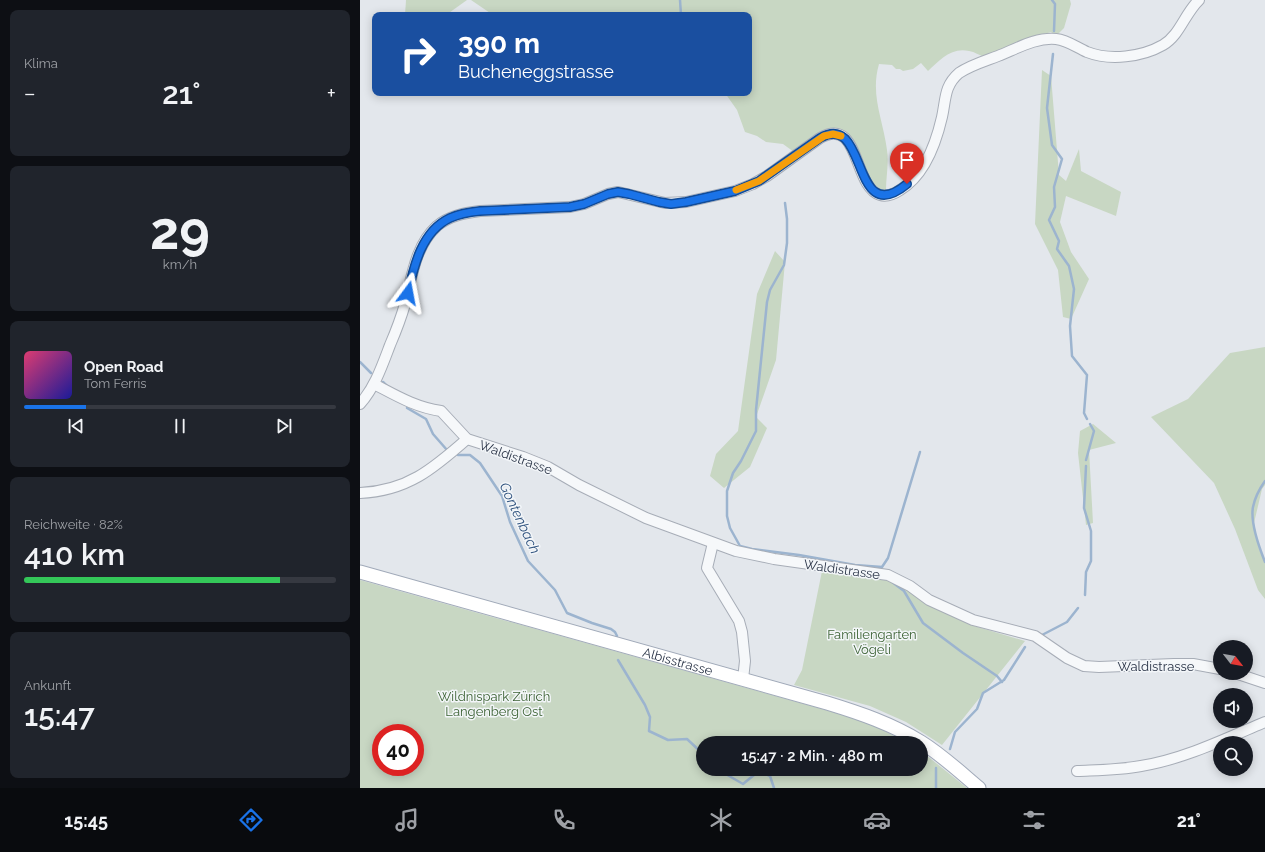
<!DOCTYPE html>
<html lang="de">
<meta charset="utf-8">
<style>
body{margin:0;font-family:Raleway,sans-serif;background:#20242c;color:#f1f3f6;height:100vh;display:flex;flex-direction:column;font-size:15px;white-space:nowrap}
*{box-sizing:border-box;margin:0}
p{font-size:13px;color:#9ea1a6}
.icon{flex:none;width:22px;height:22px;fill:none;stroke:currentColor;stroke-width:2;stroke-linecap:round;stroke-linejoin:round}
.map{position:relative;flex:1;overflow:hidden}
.sheet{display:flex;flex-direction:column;gap:10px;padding:10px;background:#0d0f14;width:360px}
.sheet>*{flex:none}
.banner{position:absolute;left:12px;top:12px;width:380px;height:84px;border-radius:8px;box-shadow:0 2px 10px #0003;background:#1a4fa0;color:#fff;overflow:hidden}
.needle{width:26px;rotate:121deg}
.tools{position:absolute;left:853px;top:640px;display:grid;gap:8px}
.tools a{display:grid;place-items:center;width:40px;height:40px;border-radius:50%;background:#171b24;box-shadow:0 2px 10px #0003;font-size:20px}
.speed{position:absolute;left:12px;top:724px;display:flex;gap:8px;font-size:20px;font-weight:700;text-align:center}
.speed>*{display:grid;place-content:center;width:52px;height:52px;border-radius:50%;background:#171b24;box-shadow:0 2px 10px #0003;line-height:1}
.speed .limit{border:6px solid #d22;background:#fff;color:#111}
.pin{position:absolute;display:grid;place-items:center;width:34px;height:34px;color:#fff;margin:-41px -17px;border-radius:50% 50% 50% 0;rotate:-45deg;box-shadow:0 0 4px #0007}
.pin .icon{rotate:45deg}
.me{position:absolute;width:44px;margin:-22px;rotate:13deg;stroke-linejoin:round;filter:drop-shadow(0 0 3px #0008)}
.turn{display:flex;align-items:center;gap:14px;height:84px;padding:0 20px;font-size:18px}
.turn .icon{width:52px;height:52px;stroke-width:2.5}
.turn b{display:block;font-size:28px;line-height:34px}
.big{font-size:30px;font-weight:600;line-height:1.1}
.sheet .tile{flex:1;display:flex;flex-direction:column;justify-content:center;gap:6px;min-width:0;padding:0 14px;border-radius:8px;background:#20242c}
.sheet .dial{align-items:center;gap:0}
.dial b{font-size:52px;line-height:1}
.song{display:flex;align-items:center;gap:12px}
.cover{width:48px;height:48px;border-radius:6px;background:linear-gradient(135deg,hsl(340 70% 55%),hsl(240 70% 35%))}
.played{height:4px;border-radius:2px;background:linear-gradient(90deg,#1a73e8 20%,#363941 20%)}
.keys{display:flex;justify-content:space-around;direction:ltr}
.heat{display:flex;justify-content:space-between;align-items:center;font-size:22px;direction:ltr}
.charge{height:6px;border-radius:3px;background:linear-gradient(90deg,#34c759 82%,#363941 0)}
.trip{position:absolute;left:336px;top:736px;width:232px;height:40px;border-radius:20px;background:#171b24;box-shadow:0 2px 10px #0003;font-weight:600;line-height:40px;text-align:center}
.menu{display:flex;height:64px;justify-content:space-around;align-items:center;background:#090b0e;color:#9ea1a6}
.menu .icon{width:28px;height:28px}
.menu .current{color:#1a73e8}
.menu b{font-size:18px;color:#f1f3f6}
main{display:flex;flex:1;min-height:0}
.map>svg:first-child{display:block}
.green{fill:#c8d7c3;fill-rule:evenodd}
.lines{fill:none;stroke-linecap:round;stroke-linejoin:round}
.stream{stroke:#9cb4cf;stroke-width:2.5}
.minor-casing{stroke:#a7adb7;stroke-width:12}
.major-casing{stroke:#a1aab9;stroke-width:15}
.minor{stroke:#f6f8fa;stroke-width:10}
.major{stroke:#fff;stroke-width:13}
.route-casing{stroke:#114b97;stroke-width:10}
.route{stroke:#1a73e8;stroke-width:7}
.slow{stroke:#f59e0b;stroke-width:7}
.labels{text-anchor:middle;stroke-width:3;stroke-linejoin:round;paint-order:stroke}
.street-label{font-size:13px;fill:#293346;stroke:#f3f6f9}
.park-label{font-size:13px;fill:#3d6335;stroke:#f3f6f9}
.water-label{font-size:14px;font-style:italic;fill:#2f527e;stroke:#f3f6f9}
</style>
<main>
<section class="sheet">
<div class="tile"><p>Klima</p>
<div class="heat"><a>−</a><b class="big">21°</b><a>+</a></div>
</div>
<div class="tile dial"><b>29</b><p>km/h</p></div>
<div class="tile">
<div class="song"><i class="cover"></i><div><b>Open Road</b><p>Tom Ferris</p></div></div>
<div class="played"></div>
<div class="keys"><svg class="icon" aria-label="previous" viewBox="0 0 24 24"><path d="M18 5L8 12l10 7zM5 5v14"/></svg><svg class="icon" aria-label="pause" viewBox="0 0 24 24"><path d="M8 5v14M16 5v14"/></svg><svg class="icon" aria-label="next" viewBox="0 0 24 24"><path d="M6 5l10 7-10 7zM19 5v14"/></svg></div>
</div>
<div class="tile"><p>Reichweite · 82%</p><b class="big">410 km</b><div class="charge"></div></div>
<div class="tile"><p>Ankunft</p><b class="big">15:47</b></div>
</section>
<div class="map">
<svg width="905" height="788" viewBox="0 0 905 788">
<rect width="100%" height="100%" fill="#e3e7ec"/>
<g class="green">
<polygon points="46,0 107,0 86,15 45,15"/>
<path d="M111,0H710L711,4L704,28L696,36L691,32L681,35L624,57C619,55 615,52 609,51C591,47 580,60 568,71L561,63L553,69L543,71L540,69H536L532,65L519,64C510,95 523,119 527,150C529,163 526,177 526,190C498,190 507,137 480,130C476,129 469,129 465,130C454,135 444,145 434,152L423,144L406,142L397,136L385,132L377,110L365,93H389V15H322L321,12L317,15H133Z"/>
<polygon points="682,70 691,76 699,175 706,181 719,149 721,171 761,192 756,216 706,196 700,222 711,252 729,279 711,319 703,317 698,270 675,224"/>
<polygon points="415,251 425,262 416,360 396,417 407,428 390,467 364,488 350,476 356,454 378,431 397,294"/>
<polygon points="905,347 905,485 902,489 894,523 899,549 905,560 905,599 898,590 875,529 854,483 791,417 828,399 870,353"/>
<polygon points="733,424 756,443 729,450 733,523 726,525 718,453 720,431"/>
<polygon points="462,571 529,579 566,602 611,625 665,641 582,745 546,722 510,706 434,685 442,670"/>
<path d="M0,580L494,718L521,729L547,743H343V769H561V751L607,788H0ZM21,733H55V767H21Z"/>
</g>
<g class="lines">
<g class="stream">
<polyline points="320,0 321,15"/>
<polyline points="692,0 695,4 694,31"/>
<polyline points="693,54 687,108 692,145 702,159 694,187 695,207 689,220 699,241 697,249 709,266 714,289 710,326 712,356 727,375 724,413 727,419"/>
<polyline points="425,203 427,219 427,243 424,265 410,290 407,302 396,410 396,431 381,461 373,473 367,491 367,516 370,528 380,546 392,549 439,555 495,565 522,567 528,558 560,452"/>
<polyline points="0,362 11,373"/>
<polyline points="23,382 28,387"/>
<polyline points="47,408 66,419 73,434 87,450"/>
<polyline points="98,455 110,455 120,463 142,496 150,522 168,561 195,590 207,613 232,623 251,629 255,632 257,636"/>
<polyline points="726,460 734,431 730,424"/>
<path d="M905,481C900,488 895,497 893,507C890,523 899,547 905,562"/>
<polyline points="532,582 544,591 563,623 603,653 637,676 642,682"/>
<polyline points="725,595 726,572 731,561 731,531 724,508 726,466"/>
<polyline points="682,635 707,622 718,608"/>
<polyline points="258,660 285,705 290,717 289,731 308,740 327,739 343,754"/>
<polyline points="590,749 595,732 617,709 623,693 644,680 665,647"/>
<polyline points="359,769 364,773 383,784 394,775 401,772 410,776 414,788"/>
<polyline points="576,788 576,768"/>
</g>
<g class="minor-casing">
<g id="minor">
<path d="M14,384C37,396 55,407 81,411L107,439L163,457L188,467L219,485L286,518L376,551L414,559L528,575L550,586L569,600L613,620L675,636L707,658L724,666L739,667L814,664H833L860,669"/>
<path d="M0,404C15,387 22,366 30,345C36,331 41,318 45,304C52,277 55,246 77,226C89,216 104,213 120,211L210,207L224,204L248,194L258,192L305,203L326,202L375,191L393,184L407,176L460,138C500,115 493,187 520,195C527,197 534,194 540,190C564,176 576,143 582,117C586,99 584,86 599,73C611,65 625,61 638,56C656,49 676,37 696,39C707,40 716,47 727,52C750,61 782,57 803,45C820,35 825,13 839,0"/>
<path d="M0,493C47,491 73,469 107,439"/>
<polyline points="353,543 347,568 379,621 382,632 385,661 383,679"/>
<polyline points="875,673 905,683"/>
<path d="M717,771C739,770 760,770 781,766C824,759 865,739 905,722"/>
</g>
</g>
<g class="major-casing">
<g id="major">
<path id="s1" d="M0,572L467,703C500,713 532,724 561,742C582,755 600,772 619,788"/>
</g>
</g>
<use href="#minor" class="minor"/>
<use href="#major" class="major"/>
</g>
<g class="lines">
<g class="route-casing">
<path id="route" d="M48,293C54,265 62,231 90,218C99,214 110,212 120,211L210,207L224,204L248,194L258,192L269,194L299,202L311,204L326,202L375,191L399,181L460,138C509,110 490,231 547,184"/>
</g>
<use href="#route" class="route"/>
<polyline class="slow" points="376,190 399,181 464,136 473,134 481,136"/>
</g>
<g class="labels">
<g class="street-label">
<text transform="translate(156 457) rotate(20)" y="5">Waldistrasse</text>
<text transform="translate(482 569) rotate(8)" y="5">Waldistrasse</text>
<text dy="5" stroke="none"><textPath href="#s1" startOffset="330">Albisstrasse</textPath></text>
<text x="796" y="671">Waldistrasse</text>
</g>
<g class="park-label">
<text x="512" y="639">Familiengarten<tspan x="512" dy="15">Vögeli</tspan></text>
<text x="134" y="701">Wildnispark Zürich<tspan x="134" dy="15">Langenberg Ost</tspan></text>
</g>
<g class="water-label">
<text transform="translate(160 518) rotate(65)" y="5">Gontenbach</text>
</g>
</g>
</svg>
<div class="tools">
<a><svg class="needle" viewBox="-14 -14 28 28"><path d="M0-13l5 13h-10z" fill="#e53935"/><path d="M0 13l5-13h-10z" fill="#9ea1a6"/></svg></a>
<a><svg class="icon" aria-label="sound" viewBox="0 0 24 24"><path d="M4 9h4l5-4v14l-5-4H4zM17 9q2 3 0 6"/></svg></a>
<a><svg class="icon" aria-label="search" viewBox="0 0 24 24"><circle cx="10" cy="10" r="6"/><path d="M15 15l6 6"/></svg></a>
</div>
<div class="speed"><div class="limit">40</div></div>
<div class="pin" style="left:547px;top:184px;background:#d93025"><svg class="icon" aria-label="arrive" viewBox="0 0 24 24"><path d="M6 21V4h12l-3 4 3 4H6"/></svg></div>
<svg class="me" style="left:48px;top:293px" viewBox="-20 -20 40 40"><path d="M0-17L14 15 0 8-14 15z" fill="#1a73e8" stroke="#fff" stroke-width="4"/></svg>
<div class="trip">15:47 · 2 Min. · 480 m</div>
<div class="banner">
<div class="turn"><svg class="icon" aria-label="right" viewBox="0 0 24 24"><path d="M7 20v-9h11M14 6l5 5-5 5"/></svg><div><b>390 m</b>Bucheneggstrasse</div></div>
</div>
</div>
</main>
<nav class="menu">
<b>15:45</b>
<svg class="icon current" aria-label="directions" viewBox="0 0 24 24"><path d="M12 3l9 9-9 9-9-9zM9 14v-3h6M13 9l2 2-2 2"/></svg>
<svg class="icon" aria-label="music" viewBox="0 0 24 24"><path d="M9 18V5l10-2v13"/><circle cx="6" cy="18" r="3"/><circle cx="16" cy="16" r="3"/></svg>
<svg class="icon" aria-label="phone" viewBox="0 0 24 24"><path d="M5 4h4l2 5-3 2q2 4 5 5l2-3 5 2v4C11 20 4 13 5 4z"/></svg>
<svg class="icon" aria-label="climate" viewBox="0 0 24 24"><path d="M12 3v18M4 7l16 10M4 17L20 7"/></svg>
<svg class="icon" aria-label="car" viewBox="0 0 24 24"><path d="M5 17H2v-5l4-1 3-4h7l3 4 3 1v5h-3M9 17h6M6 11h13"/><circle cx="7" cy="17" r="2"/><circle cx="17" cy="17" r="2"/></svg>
<svg class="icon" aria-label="filters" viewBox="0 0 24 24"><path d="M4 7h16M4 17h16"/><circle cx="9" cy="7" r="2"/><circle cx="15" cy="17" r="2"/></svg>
<b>21°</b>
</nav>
